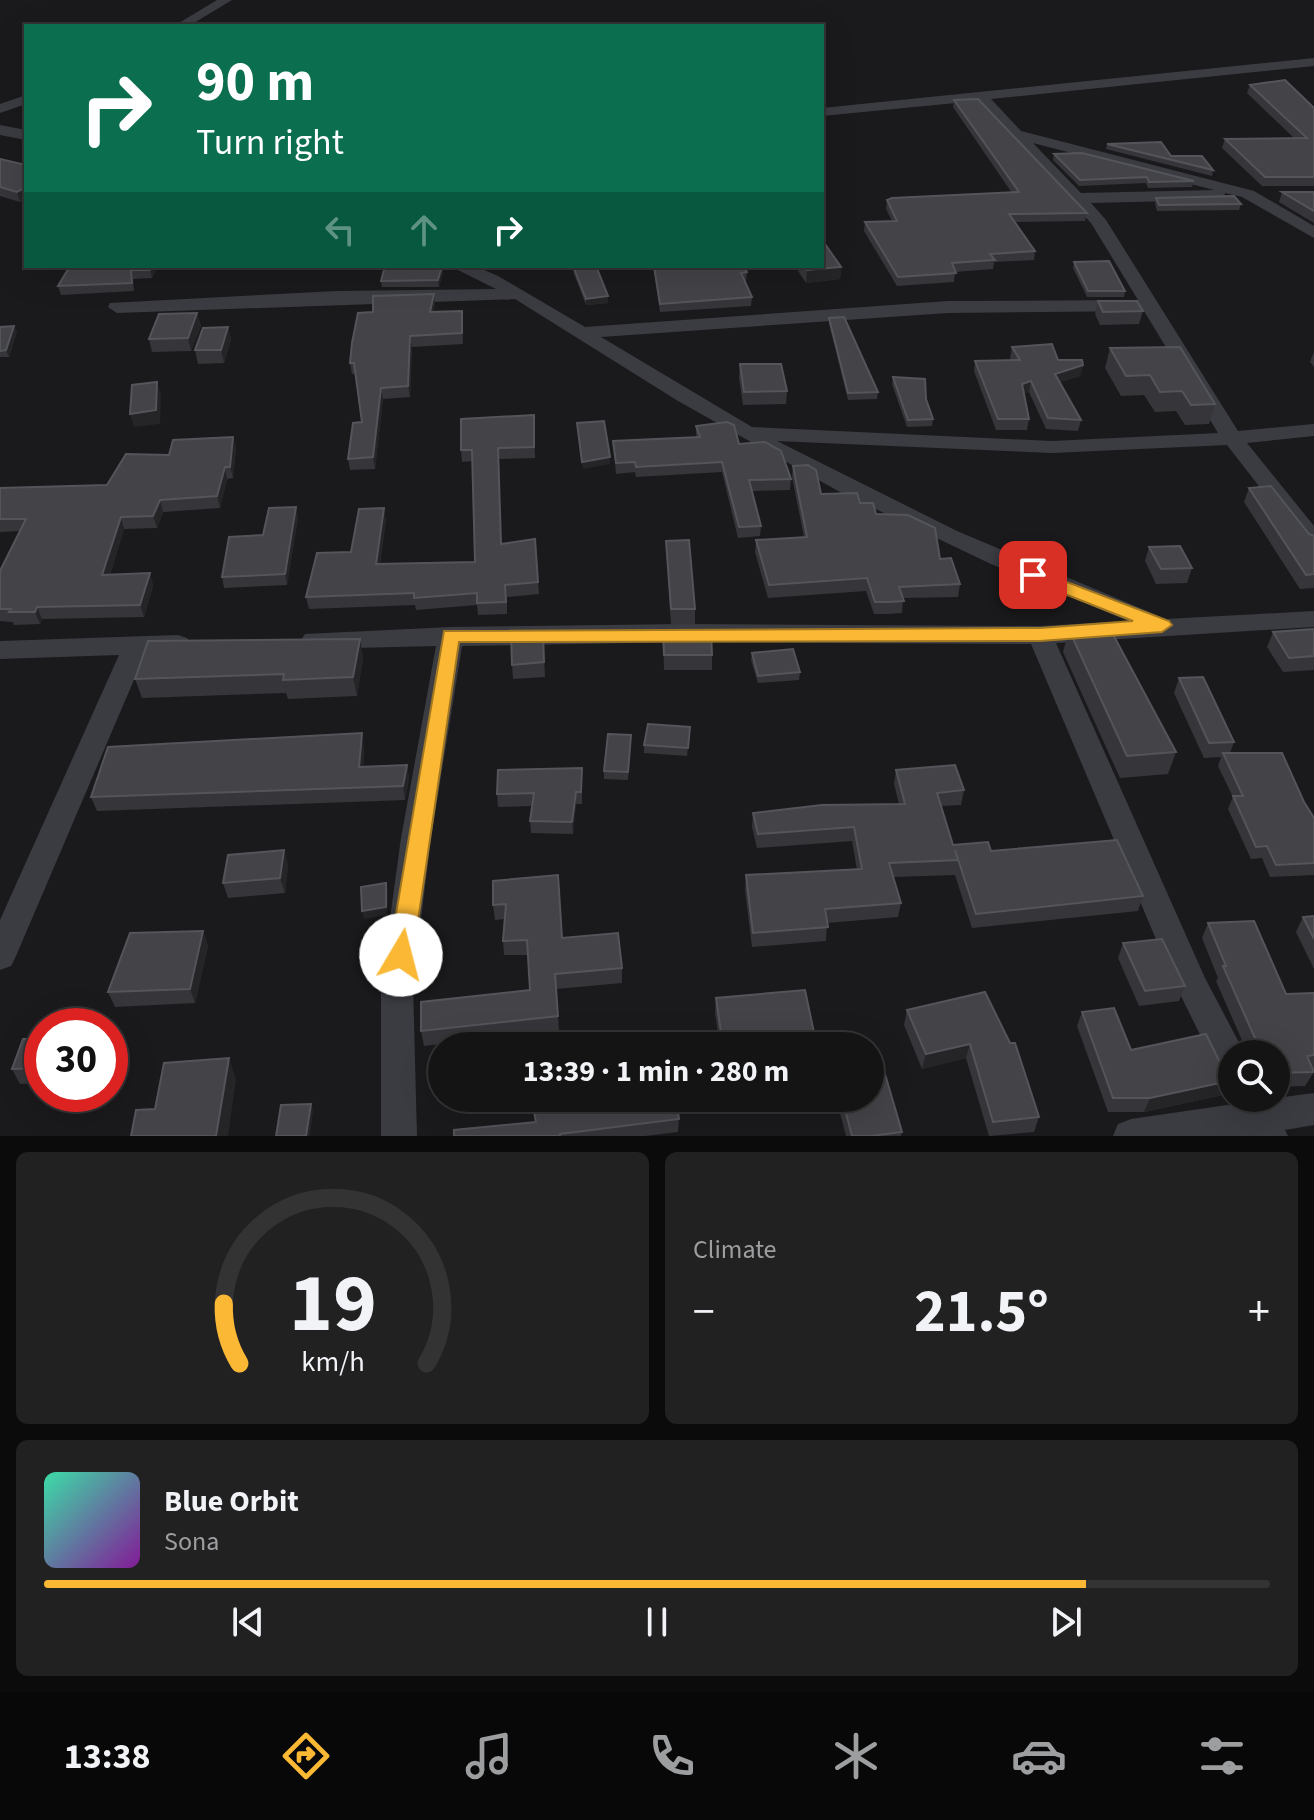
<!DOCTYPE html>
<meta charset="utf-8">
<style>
body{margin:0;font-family:"Source Sans 3",sans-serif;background:#212122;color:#f1f3f6;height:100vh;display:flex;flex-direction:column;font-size:30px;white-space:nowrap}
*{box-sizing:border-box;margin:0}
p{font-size:26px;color:#9d9ea0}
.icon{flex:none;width:44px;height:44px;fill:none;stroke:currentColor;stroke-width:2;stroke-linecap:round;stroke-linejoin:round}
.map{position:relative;height:1136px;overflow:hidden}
.drawer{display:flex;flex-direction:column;gap:16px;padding:16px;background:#0b0b0c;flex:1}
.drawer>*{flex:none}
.banner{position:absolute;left:24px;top:24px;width:800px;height:244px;border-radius:0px;box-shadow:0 8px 32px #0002,0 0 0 2px #333334;background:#0b6e4f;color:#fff;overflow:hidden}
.buttons{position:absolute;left:1218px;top:1040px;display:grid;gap:16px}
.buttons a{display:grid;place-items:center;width:72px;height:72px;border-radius:50%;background:#141415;box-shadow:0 8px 32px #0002,0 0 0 2px #333334;font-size:40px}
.speed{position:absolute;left:24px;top:1008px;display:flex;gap:16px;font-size:40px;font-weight:700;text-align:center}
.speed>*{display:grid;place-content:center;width:104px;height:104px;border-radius:50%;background:#141415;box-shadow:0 8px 32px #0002,0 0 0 2px #333334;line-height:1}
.speed .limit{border:12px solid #d22;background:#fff;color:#111}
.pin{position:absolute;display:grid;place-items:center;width:68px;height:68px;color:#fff;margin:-34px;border-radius:16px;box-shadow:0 4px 12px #0006}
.me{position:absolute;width:88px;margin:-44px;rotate:8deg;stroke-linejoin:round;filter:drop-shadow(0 0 6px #0008)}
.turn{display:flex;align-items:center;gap:28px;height:168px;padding:0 40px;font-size:36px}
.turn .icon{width:104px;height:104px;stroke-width:2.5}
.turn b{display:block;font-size:56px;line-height:68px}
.lanes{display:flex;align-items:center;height:76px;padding:0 40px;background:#0003;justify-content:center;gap:40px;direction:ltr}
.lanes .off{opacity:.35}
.big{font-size:60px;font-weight:700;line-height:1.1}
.drawer .widget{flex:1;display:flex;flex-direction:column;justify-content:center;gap:12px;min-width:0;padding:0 28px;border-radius:12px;background:#212122}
.drawer .dial{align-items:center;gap:0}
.dial svg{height:208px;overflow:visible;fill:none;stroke:#333334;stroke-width:7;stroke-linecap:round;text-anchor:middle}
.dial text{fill:#f1f3f6;stroke:none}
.song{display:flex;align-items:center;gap:24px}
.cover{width:96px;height:96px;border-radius:12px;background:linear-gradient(135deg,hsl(160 70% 55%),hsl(290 70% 35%))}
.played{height:8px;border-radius:4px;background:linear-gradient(90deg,#fab834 85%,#333334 85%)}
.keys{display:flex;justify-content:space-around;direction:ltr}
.heat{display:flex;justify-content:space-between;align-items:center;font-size:44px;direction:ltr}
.drawer .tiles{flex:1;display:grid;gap:16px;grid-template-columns:1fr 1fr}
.widget:last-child{grid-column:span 2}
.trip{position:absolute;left:428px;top:1032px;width:456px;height:80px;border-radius:40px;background:#141415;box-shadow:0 8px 32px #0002,0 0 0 2px #333334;font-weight:700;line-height:80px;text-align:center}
.menu{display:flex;height:128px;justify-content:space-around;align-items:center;background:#080808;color:#9d9ea0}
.menu .icon{width:56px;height:56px}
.menu .on{color:#fab834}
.menu b{font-size:36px;color:#f1f3f6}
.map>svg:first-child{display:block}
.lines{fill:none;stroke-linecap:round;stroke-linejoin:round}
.street{fill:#3b3c42;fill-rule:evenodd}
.wall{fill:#36363a}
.shaded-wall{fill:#252528}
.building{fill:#434348;stroke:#53555a;stroke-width:2}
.route{fill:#fab834;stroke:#a27822;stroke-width:2}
</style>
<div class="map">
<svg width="1314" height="1136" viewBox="0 0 1314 1136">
<rect width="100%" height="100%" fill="#1a1a1c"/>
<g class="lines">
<g class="street">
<polygon points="217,0 232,0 189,26 174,26"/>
<path d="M1314,58V66L991,99L1021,131L1254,191L1314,226V238L1242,197L1225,193L1224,198L1218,200L1091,203L1106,220L1238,431L1314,424V436L1247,443L1314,526V549L1306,547L1227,445L1052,453L777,441L957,531L1166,619L1314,611V627L1056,643L1205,978L1245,1054H1232V1080L1220,1075L1175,984L1031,644L684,642L462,646L431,838L413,984L417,1136H381V984L401,838L436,646L314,649L305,646L301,640L305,634L451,627L684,624L1040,626L1128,621L991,564L840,492L678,401L515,299L117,313L108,307L110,303L336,291L496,289L450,266H475L498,276L585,327L948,301L1138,300L1091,223L976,101L822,116V108ZM1033,143L1214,190L1081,193ZM1144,311L1218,433L1052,441L752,427L601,337L948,313Z"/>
<polygon points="26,95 26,104 0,113 0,104"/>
<polygon points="0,125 26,130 26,140 0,135"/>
<polygon points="178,635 187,638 191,644 187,650 145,654 16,956 11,966 0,970 0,920 119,655 0,659 0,641"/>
<polygon points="1314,1093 1314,1125 1285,1130 1288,1136 1113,1136 1118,1124 1131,1119 1234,1104 1232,1098 1232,1097 1268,1099"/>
</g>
</g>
<g class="wall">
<polygon points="1250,85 1314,108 1314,186 1262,186 1222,148 1225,139 1295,139 1247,93"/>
<polygon points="954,100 1087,213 1085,221 1015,222 1035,251 1034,260 994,262 993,269 955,272 954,282 897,286 864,231 865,222 892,221 886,209 887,200 1012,193 953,107"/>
<polygon points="1107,144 1171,156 1213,170 1212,176 1106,149"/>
<polygon points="1054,154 1194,181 1192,187 1148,188 1146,183 1079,186 1053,160"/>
<polygon points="0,159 26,165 26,199 20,202 0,196"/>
<polygon points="1282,192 1314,192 1314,223 1279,202"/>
<polygon points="1156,198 1241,204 1239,210 1157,211 1155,204"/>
<polygon points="1074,262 1125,291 1124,297 1087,297 1073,268"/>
<polygon points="70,266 158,266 152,278 133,279 134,291 61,295 58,286"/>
<polygon points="442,266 443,272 439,287 382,287 381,281"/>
<polygon points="573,266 608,296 608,303 586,305 574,274"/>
<polygon points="653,266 744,266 747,272 746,281 745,281 752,297 751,306 660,312"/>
<polygon points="795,266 841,267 840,279 806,283"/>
<polygon points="434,294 435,305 433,312 462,311 463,344 412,347 410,397 383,399 375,469 350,470 348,459 362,422 355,374 352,374 350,363 373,312"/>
<polygon points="1098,301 1143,311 1139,324 1100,325 1095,314"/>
<polygon points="197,313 201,326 191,351 152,352 149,339"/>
<polygon points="829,318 878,392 877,399 848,400 829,324"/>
<polygon points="0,327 17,332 9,357 0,357"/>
<polygon points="228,327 231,340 224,363 198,364 195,350"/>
<polygon points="1012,347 1058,360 1083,365 1080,376 1060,382 1081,420 1078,431 1046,429 1029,392 1024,393 1029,419 1027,430 996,430 974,371 975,361 1011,360 1010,358"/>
<polygon points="1110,348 1215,404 1209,424 1185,425 1176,411 1155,412 1144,395 1121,396 1105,368"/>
<polygon points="1314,352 1314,367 1310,362"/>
<polygon points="740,364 787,391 786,404 743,405 739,378"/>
<polygon points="893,377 926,399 933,419 932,426 907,427 892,384"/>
<polygon points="534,415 535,458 499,459 501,544 535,539 539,594 507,597 507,614 478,615 477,605 416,610 415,605 309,609 306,597 386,520 380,564 475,562 473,461 462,462 461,450"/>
<polygon points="696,426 739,444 791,479 790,490 752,491 761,526 760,536 738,538 722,472 636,477 635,472 616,474 613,441 696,437"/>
<polygon points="233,437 236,449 233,478 227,479 220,508 163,512 157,528 124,529 110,575 150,573 153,586 144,617 42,619 40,624 14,625 13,622 0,621 0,571 20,531 0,532 0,488 107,485 169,455"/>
<polygon points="793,466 821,494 860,503 940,559 960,584 958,597 903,598 902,613 886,614 874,614 866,591 768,598 755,552 756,540 804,537 792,477"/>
<polygon points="1249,488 1309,534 1314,536 1314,588 1300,589 1244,502"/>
<polygon points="296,507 298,518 287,585 224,588 222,577 263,535"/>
<polygon points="666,541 695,609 695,624 671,624"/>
<polygon points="1149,547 1192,568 1187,583 1156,584 1145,561"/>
<polygon points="1314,629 1314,670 1283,672 1267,647 1273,632"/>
<polygon points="1069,630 1176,752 1168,774 1120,778 1063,652"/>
<polygon points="543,633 545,677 513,679 512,665"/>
<polygon points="663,633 712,655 712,670 664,670"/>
<polygon points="360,639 363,658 357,696 288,699 286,693 142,698 135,679"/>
<polygon points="752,653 800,672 799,680 758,683 751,660"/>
<polygon points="1179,678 1234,742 1230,753 1304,802 1314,818 1314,875 1270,877 1262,858 1251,859 1228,809 1233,797 1218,766 1221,757 1204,758 1174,693"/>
<polygon points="690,727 687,756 644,753 644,745"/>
<polygon points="631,735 628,780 604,779 604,771"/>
<polygon points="364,747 363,767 407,765 409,779 405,800 97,811 91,797"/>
<polygon points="896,770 964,790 961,805 941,806 953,845 991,851 1143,896 1138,911 972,928 955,875 893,877 901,903 898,917 827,923 826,941 752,947 745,890 746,875 857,870 852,841 757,848 752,827 753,813 899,804 894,784"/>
<polygon points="582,780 582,804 576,804 573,834 531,833 530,821 532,806 498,807 497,794"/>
<polygon points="284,850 288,865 285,893 228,898 223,883"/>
<polygon points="493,881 562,938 622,968 622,983 556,989 559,1030 424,1046 421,1031 530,990 528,955 504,955 503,941 504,919 495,920 493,905"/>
<polygon points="1314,916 1314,969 1296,932 1303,917"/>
<polygon points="1208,923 1286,994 1314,993 1314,1070 1313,1070 1314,1072 1305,1086 1276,1087 1276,1054 1248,1054 1216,981 1218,978 1202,938"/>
<polygon points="203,931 208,946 195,1003 115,1007 108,992"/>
<polygon points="1123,943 1185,986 1179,1001 1139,1006 1118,958"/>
<polygon points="985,992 1039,1117 1034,1132 989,1136 966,1058 922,1069 904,1025 907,1010"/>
<polygon points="716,998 816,1042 816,1046 720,1046 715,1013"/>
<polygon points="1082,1012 1131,1050 1223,1095 1144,1112 1108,1112 1077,1026"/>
<polygon points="42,1039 42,1083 20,1084 12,1069"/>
<polygon points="836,1098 870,1098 902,1132 901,1136 846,1136"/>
<polygon points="532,1101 679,1119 678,1132 645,1136 454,1136 535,1122"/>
</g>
<g class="shaded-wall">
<polygon points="26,187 26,199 20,202 17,192"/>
<polygon points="152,266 158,266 152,278 150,270"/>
<polygon points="442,266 443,272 439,287 438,280"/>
<polygon points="841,267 840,279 806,283 807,270"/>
<polygon points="434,294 435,305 431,323 430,312"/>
<polygon points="608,296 608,303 586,305 586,299"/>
<polygon points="197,313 201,326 191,351 188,338"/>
<polygon points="14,326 17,332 9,357 6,350"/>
<polygon points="228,327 231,340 224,363 221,350"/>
<polygon points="410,336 412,347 410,397 408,386"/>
<polygon points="1083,365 1080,376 1052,384 1055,374"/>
<polygon points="1031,381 1029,392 1020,395 1022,384"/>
<polygon points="157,382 161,395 160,424 134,427 130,414"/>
<polygon points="381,388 383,399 375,469 373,457"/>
<polygon points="233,437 236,449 233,478 230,467"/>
<polygon points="610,457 610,464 583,469 582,462"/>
<polygon points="225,467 227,479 220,508 217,496"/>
<polygon points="160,500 163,512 157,528 153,516"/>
<polygon points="296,507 298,518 287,585 285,574"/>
<polygon points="384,508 386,520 378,576 376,564"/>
<polygon points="121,517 124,529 106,588 102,575"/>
<polygon points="150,573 153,586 144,617 140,605"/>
<polygon points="37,607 42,619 40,624 35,612"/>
<polygon points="360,639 363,658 357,696 353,677"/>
<polygon points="362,733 364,747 362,781 359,767"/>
<polygon points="407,765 409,779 405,800 403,786"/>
<polygon points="576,792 576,804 573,834 572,822"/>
<polygon points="284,850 288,865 285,893 280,878"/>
<polygon points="386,883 388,891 387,915 364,919 362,911"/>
<polygon points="203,931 208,946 195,1003 190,989"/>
<polygon points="970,1044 966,1058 922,1069 926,1054"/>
<polygon points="229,1058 236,1080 228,1136 216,1136"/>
<polygon points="1229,1081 1223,1095 1144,1112 1150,1098"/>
<polygon points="311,1104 313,1111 310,1136 306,1136"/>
</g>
<g class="building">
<polygon points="1285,80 1314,108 1314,177 1265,177 1225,139 1307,138 1250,85"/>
<polygon points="978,99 1087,213 1009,214 1035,251 990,254 995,260 952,263 956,273 898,277 865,222 897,221 887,200 892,198 1019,192 954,100"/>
<polygon points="1161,142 1171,156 1202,156 1213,170 1107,144"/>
<polygon points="1082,153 1194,181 1149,182 1147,177 1080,180 1054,154"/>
<polygon points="0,159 26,165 26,187 17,192 0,187"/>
<polygon points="1282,192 1314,192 1314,211"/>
<polygon points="1234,196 1241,204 1159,205 1156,198"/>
<polygon points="822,244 825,244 841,267 807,270 804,266 822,266"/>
<polygon points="1109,261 1125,291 1088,291 1074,262"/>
<polygon points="70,266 152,266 150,270 131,270 132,283 58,286"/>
<polygon points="385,266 442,266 438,280 381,281"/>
<polygon points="573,266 596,266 608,296 586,299"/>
<polygon points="654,266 744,266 747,272 741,273 752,297 660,304"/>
<polygon points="434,294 430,312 462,311 462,333 410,336 408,386 381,388 373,457 348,459 353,423 362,422 354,363 350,363 352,343 358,313 373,312 373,296"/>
<polygon points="1098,301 1137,301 1143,311 1103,312"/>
<polygon points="197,313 188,338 149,339 159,314"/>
<polygon points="844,317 878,392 848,393 829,318"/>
<polygon points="14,326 6,350 0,351 0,327"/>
<polygon points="228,327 221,350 195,350 203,328"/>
<polygon points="1052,344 1058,360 1082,360 1083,365 1055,374 1081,420 1048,418 1031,381 1022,384 1029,419 998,419 975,361 1020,360 1012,347"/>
<polygon points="1180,347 1215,404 1191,405 1182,391 1160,392 1150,375 1126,376 1110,348"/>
<polygon points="740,364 781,364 787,391 744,392"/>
<polygon points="893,377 925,379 926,399 933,419 908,420"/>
<polygon points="157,382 156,410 130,414 132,385"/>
<polygon points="534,415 534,447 498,448 501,544 535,539 538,582 505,585 506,602 477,603 477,593 414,598 414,593 306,597 317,553 351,552 359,509 384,508 376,564 475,562 472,450 461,450 461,419"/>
<polygon points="604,421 610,457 582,462 577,423"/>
<polygon points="727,422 734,425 739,444 765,442 781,451 791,479 749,480 761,526 739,527 722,462 636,467 635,462 616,463 613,441 700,437 696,426"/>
<polygon points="233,437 230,467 225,467 217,496 160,500 153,516 121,517 102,575 150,573 140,605 37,607 35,612 9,612 11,609 0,609 0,571 26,519 0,519 0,488 107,485 126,454 169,455 173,440"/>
<polygon points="808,465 816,470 821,494 857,493 860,503 873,503 876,514 908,515 935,528 940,559 951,558 960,584 899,587 904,601 888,602 875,602 867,578 769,585 756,540 807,537 793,466"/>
<polygon points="1271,486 1309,534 1314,536 1314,574 1306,575 1249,488"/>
<polygon points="296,507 285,574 222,577 229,537 263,535 269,508"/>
<polygon points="689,540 695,609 671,609 666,541"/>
<polygon points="1180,546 1192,568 1161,569 1149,547"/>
<polygon points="1109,627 1176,752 1127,756 1069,630"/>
<polygon points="1314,629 1314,656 1289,658 1273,632"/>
<polygon points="511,633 543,633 544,662 512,665"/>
<polygon points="663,633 711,633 712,655 664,655"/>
<polygon points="360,639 353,677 283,680 284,674 135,679 148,641"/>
<polygon points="793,649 800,672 758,676 752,653"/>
<polygon points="1203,677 1234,742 1209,743 1179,678"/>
<polygon points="648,724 690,727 688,748 644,745"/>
<polygon points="362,733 359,767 407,765 403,786 91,797 108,747"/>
<polygon points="608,734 631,735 628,772 604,771"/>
<polygon points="1223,753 1282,753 1304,802 1314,818 1314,863 1276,865 1267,846 1256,847 1233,796 1243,796"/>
<polygon points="955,765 964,790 937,793 953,845 988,842 991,851 1117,840 1143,896 976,914 955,850 958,860 889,863 901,903 825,909 828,927 753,933 746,875 862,869 854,827 758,834 753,813 822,805 905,804 896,770"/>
<polygon points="582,768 581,792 576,792 572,822 530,821 534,793 497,794 498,770"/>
<polygon points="284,850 280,878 223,883 228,855"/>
<polygon points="558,875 562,938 618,933 622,968 555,974 558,1016 421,1031 421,1002 530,990 527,940 503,941 506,904 493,905 493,881"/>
<polygon points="386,883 386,907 362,911 361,887"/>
<polygon points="1314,916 1314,939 1303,917"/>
<polygon points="1254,921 1286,994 1314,993 1314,1055 1307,1056 1314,1072 1276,1073 1276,1054 1262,1054 1223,966 1226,966 1208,923"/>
<polygon points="203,931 190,989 108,992 130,933"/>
<polygon points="1162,939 1185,986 1145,991 1123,943"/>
<polygon points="805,990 816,1042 775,1046 723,1046 716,998"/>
<polygon points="985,992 1010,1043 1015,1043 1039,1117 993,1122 970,1044 926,1054 907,1010"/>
<polygon points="1114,1008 1131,1050 1206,1034 1229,1081 1150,1098 1113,1098 1082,1012"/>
<polygon points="23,1039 42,1039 42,1068 12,1069"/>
<polygon points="229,1058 216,1136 131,1136 136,1110 155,1109 164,1063"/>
<polygon points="885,1074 902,1132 871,1136 852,1136 842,1098 870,1098 870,1076"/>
<polygon points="544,1098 676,1098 679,1119 560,1134 560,1136 454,1136 454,1130 536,1122 532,1101"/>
<polygon points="311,1104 306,1136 276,1136 281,1105"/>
</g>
<polygon class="route" points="1033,569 1169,621 1172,625 1162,632 1040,641 459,642 413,955 409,962 401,965 392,962 389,955 444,631 1040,628 1133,621 1027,579 1027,571"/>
</svg>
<div class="buttons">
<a><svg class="icon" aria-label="search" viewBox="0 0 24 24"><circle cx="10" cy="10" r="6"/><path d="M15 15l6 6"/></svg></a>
</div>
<div class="speed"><div class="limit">30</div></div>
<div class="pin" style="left:1033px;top:575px;background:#d93025"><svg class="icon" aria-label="arrive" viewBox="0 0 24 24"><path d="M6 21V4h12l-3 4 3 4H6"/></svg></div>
<svg class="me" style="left:401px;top:955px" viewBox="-20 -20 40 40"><circle r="19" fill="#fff"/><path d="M0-13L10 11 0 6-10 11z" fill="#fab834"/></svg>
<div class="trip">13:39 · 1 min · 280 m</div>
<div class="banner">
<div class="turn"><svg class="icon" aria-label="right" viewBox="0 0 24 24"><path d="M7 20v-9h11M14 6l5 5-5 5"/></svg><div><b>90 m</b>Turn right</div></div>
<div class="lanes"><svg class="icon off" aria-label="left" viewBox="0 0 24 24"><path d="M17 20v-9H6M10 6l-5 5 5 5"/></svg><svg class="icon off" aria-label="ahead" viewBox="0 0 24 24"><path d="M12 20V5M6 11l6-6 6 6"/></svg><svg class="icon" aria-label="right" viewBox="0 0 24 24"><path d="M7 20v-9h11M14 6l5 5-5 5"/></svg></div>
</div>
</div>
<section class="drawer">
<div class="tiles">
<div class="widget dial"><svg viewBox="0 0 100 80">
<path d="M14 69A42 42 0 1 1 86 69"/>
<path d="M14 69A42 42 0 0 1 8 46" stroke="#fab834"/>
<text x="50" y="56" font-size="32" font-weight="700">19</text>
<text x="50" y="72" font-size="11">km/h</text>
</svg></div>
<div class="widget"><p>Climate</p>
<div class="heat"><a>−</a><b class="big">21.5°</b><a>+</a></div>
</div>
<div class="widget">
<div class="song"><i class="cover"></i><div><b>Blue Orbit</b><p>Sona</p></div></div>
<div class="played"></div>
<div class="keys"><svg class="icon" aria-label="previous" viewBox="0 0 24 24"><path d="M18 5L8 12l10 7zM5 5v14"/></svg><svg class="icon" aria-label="pause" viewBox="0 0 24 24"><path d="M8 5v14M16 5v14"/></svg><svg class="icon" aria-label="next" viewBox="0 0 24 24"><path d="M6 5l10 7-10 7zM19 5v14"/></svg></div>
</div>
</div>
</section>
<nav class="menu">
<b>13:38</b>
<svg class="icon on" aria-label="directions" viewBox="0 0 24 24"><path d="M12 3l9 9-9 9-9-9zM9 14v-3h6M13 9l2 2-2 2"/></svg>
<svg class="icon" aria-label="music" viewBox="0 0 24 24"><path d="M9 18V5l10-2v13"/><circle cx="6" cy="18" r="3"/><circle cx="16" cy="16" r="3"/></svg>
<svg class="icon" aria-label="phone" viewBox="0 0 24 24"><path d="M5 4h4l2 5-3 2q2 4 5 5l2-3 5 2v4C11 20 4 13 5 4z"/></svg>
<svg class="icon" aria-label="climate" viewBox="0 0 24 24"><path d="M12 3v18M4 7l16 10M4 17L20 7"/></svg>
<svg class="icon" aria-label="car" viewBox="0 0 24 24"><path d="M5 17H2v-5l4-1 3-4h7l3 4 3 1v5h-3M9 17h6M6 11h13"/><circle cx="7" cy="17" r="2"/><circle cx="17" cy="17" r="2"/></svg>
<svg class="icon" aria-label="filters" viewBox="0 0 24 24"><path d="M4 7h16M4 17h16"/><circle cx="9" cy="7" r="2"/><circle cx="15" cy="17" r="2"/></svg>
</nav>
